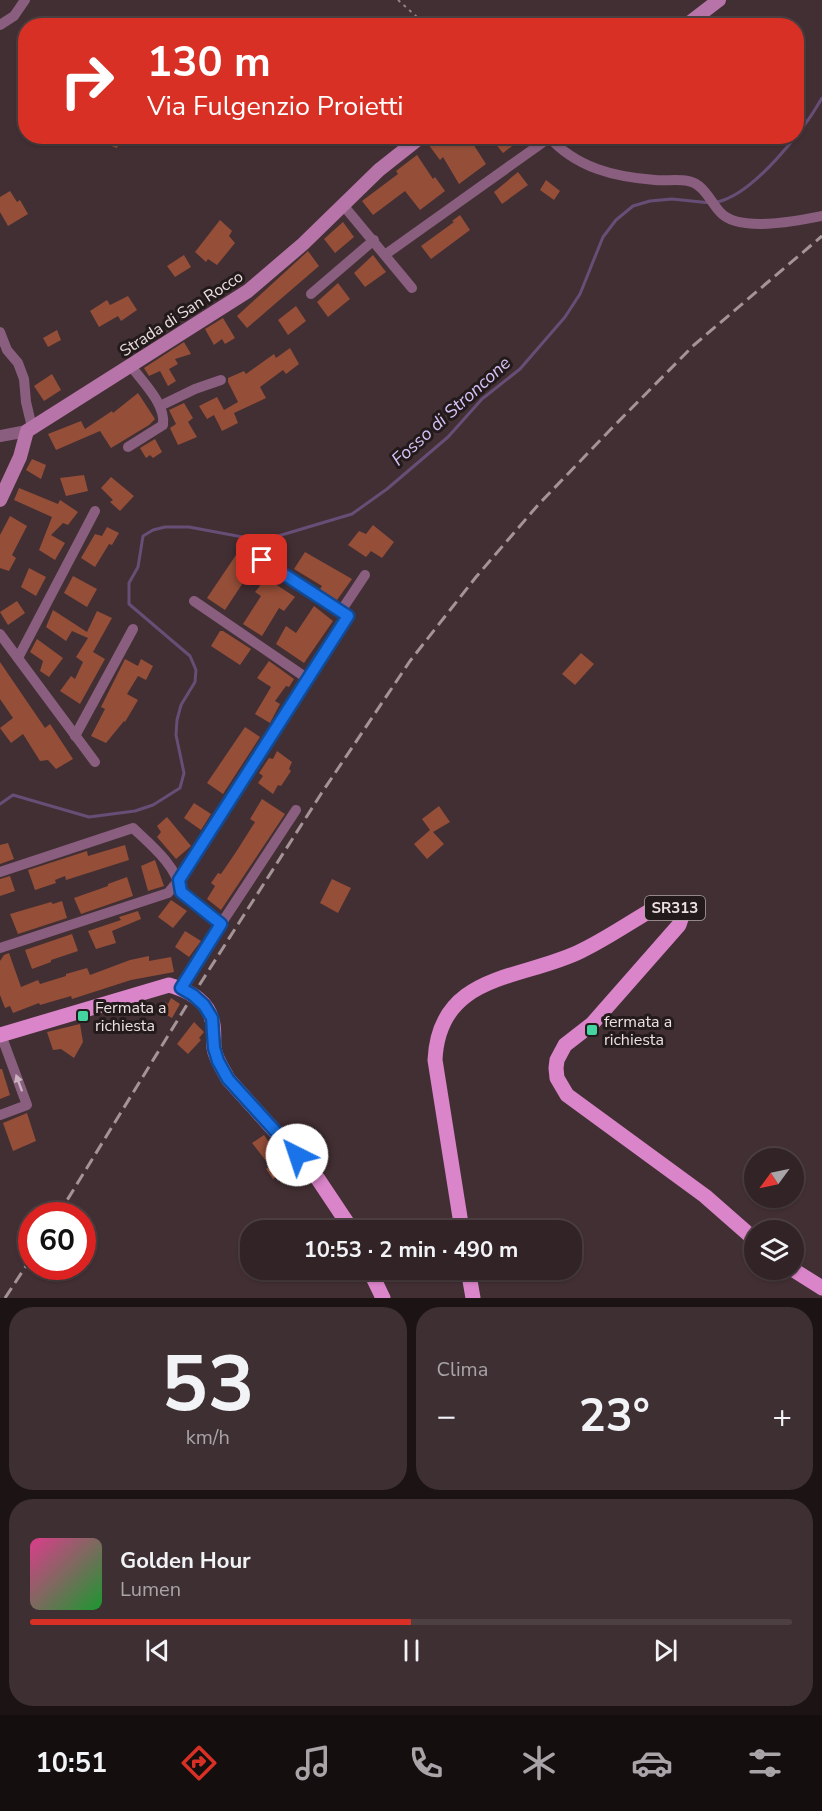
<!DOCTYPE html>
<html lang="it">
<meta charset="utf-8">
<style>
body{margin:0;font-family:"Nunito Sans",sans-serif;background:#3d2f32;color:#f1f3f6;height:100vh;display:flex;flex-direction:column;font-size:22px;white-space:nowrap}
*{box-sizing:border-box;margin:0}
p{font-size:20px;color:#a8a4a7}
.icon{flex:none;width:33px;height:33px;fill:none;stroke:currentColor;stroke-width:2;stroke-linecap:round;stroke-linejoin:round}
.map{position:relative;height:1298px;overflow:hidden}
.panel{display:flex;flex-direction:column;gap:9px;padding:9px;background:#1c1315;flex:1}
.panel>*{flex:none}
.top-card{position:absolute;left:18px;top:18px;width:786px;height:126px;border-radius:24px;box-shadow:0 2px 4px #0004,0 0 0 2px #4d4043;background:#d93025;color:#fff;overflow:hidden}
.needle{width:39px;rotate:237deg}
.tools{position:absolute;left:744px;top:1148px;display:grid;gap:12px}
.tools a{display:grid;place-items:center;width:60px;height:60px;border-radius:50%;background:#322326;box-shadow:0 2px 4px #0004,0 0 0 2px #4d4043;font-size:30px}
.speed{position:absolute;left:18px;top:1202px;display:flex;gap:12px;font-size:30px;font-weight:700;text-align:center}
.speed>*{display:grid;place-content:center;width:78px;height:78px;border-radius:50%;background:#322326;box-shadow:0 2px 4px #0004,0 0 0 2px #4d4043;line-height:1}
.speed .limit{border:9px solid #d22;background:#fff;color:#111}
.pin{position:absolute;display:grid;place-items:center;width:51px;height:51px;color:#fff;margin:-26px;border-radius:12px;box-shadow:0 3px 9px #0006}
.me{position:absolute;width:66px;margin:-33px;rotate:319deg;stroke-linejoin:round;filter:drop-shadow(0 0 4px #0008)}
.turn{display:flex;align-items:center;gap:21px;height:126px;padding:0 30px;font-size:27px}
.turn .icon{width:78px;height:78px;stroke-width:2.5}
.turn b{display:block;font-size:42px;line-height:51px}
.big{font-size:45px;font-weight:700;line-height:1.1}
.panel .card{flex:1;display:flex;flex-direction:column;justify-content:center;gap:9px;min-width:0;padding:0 21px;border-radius:24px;background:#3d2f32}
.panel .dial{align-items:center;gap:0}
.dial b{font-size:78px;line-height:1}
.song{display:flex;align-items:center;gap:18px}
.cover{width:72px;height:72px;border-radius:9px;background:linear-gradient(135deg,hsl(330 70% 55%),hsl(130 70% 35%))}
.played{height:6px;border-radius:3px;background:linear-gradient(90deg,#d93025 50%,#4d4043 50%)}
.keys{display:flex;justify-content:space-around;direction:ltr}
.heat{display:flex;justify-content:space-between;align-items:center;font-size:33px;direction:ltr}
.panel .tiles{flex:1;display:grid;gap:9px;grid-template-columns:1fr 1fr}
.card:last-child{grid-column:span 2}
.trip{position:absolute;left:240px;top:1220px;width:342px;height:60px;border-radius:24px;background:#322326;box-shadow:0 2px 4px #0004,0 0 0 2px #4d4043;font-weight:700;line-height:60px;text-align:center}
.tabs{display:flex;height:96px;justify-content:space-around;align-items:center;background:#140e0f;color:#a8a4a7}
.tabs .icon{width:42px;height:42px}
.tabs .current{color:#d93025}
.tabs b{font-size:27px;color:#f1f3f6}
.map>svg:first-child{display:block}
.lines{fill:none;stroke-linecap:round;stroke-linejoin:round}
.stream{stroke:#664e76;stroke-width:3}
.building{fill:#954e38}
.path{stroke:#948487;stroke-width:2;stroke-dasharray:3 4.5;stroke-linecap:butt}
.minor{stroke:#895e7f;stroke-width:10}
.tertiary{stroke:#895e7f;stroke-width:12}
.secondary{stroke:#b774a9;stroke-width:14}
.primary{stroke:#da84c9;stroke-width:15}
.rail{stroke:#a49497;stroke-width:3;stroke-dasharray:12 6;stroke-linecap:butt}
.oneway{fill:#cab2bf}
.route-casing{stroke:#114b97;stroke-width:15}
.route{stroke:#1a73e8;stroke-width:10}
.poi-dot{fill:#43d4a0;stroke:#231a1b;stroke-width:2}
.labels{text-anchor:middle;stroke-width:6;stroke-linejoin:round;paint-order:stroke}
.shield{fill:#231a1b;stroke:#b0a5a6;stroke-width:1.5}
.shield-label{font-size:15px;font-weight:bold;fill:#ede0e2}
.street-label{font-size:16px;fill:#ede0e2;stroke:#231a1b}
.poi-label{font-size:16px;fill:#ede0e2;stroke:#231a1b;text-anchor:start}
.water-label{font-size:18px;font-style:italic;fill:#d8c2f8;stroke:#231a1b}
</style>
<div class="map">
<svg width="822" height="1298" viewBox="0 0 822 1298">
<rect width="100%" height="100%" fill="#422f33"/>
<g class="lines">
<g class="stream">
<path d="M717,202C753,195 804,130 822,98"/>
<polyline points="0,804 13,795 89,817 135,811 153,805 180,788 184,773 176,735 177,720 181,705 195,682 196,670 190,656 129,604 129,583 138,567 143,536 153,530 165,527 189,527 248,538 268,539 352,514 387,489 448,437 482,399 520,369 565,317 580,294 603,237 616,220 633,206 650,201 672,199 711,203"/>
</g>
</g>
<g class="building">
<polygon points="87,136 122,136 117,148 103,143 102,146 79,137"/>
<polygon points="468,136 486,164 459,184 443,157 440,160 428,144 438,137"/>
<polygon points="489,136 525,136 503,153"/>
<polygon points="417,155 433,179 435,177 445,191 420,210 405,191 373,215 362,201 398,174 396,171"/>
<polygon points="518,172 528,185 502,204 494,192"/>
<polygon points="546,180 560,191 554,200 540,190"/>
<polygon points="10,191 17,202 20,200 28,214 8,226 0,212 0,197"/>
<polygon points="460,215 470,230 431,259 421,246 454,222 452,221"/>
<polygon points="220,220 232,231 229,236 235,243 217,265 208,259 206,262 195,252"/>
<polygon points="343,222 354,237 335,253 324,239"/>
<polygon points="308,251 319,266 247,328 237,316"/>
<polygon points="184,255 191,267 175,277 167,266"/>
<polygon points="373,255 386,272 365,287 354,273"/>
<polygon points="338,283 350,299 328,317 317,302"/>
<polygon points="128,296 137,310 121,321 118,316 99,327 90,311 107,300 110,305"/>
<polygon points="296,306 306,321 288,335 278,320"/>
<polygon points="223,318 235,338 225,344 222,339 214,345 205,329"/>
<polygon points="57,330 61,340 48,347 43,338"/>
<polygon points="184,342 191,354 175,359 178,364 169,369 176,381 168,386 160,371 149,376 144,368"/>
<polygon points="290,348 299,364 286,374 283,370 260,387 266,398 234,413 238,423 222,431 214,415 207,419 199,406 217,397 224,410 238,402 228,382 228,378 244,371 246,374 274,354 276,358"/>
<polygon points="52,374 61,390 44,401 34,386"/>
<polygon points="138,393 155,419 149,425 111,448 100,431 56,450 48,434 81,421 85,429 112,411 113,413"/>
<polygon points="184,403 193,418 188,422 197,437 178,445 170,428 176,424 169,410"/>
<polygon points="155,439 162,452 153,458 150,455 146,458 140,448"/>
<polygon points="32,459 46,465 41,479 26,470"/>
<polygon points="84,475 88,491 66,496 60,478"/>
<polygon points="111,477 134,496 120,511 110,502 113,500 101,488"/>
<polygon points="19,488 58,504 60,500 78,512 68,525 63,523 51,535 65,543 55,560 39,550 52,517 14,500"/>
<polygon points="10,516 27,526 12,555 16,558 9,571 0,568 0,535"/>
<polygon points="373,525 394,542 382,558 371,551 366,557 348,545 359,531 366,534"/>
<polygon points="107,527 119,533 112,545 109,544 95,567 81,558 95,534 102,536"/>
<polygon points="305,552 352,579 337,600 320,589 322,586 294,569"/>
<polygon points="236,555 254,566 225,610 207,598"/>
<polygon points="29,568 46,577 36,596 21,587"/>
<polygon points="73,576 97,589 87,607 64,593"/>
<polygon points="266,578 295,597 284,611 279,608 262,636 243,624 261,596 255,592"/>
<polygon points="17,601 25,613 8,625 0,612"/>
<polygon points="314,606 333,621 304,663 276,644 286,626 296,633"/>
<polygon points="53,610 87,632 97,611 112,618 93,652 105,659 80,704 60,691 71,676 75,679 83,662 76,657 88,638 72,631 66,641 46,627"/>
<polygon points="220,631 223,631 251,649 240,665 211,646"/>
<polygon points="37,639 63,658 49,677 40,671 43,661 30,652"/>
<polygon points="581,653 594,664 575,685 562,674"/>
<polygon points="125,659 138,666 141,659 153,666 146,680 138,676 127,694 138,700 125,722 124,721 106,743 91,736 105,709 101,707"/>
<polygon points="269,661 294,679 289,687 286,686 275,701 280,704 270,723 255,714 271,687 257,678"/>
<polygon points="0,662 45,728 50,724 73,759 56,769 48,760 40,761 23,734 11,743 0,728 13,718 0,699"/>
<polygon points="245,727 260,737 223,794 207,783"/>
<polygon points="277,751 292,762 289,769 291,771 281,786 278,785 273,794 258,783 263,776 259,773 269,758 273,759"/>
<polygon points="262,799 285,814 221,910 207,899 215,886 211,883 218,873 221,874 236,852 255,822 250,819"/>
<polygon points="194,803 211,814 201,830 184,818"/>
<polygon points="439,806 450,822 433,832 444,844 427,859 414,844 430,830 422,819"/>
<polygon points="167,817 191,846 176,859 157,837 161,832 157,826"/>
<polygon points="8,843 14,859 0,864 0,845"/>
<polygon points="125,845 129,860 66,880 65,876 55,880 56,883 35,890 28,870 87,851 88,856"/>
<polygon points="155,860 164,886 148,891 141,866"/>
<polygon points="10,876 15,891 0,896 0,879"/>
<polygon points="127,877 133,896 81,914 74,898 108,886 108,884"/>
<polygon points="332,879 351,888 338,913 320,903"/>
<polygon points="171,900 187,911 173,928 158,917"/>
<polygon points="62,901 67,918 18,934 10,914 51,902 53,904"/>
<polygon points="138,911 141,919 112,931 116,943 96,949 88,931 121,920 119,917"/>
<polygon points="185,931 201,941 189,957 175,947"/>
<polygon points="72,934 78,951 51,960 51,962 32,969 25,950"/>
<polygon points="9,953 21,987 38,980 40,984 66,976 66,974 87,968 90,975 130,960 149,956 149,961 171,957 174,972 131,980 72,999 71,996 40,1005 39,1003 13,1013 10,1006 5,1008 0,995 0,961 4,955"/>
<polygon points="171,998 180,1004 172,1018 160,1011 165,1002 168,1004"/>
<polygon points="194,1022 204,1032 199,1038 201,1040 188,1054 177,1044"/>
<polygon points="80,1024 83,1042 74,1058 61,1049 53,1050 47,1032"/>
<polygon points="0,1069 2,1069 10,1095 0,1099"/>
<polygon points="27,1113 36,1141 13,1151 3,1123"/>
<polygon points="264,1135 291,1175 283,1181 279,1175 273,1179 266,1169 270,1166 252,1143"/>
</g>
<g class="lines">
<polyline class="path" points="398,0 427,26"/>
<g class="minor">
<polyline points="0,25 14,16 25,0"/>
<path d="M548,136C576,168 615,177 655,180C666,181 677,179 688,181C704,184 710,201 720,212C738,233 797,221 822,216"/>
<polyline points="343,205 412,288"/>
<polyline points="386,254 549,138"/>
<polyline points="311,294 374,240"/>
<polyline points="0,332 7,350 18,363 24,379 26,402 32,427"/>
<polyline points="160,406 195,389 221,380"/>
<path d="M128,447L163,425C166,404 142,381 130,365"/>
<polyline points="194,601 308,679"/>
<polyline points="341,611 365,575"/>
<polyline points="0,634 95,762"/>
<polyline points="18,658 95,511"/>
<polyline points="75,736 133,629"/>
<path d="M0,872L133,828C151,845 177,866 181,892L221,924"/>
<polyline points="0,948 168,893 179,880 348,616 262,560"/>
<polyline points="181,988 221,924 296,810"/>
<polyline points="0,1032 27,1105 0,1115"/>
</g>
<polyline class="tertiary" points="0,436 27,431"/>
<g class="secondary">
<polyline points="685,26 719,0"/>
<polyline points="0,500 20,457 27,431 248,291 303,244 379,170 422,136"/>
</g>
<g class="primary">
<path d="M0,1035L169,985C187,990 207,1000 212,1020C215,1029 213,1039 214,1048C216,1060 223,1069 228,1079L318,1179L352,1230"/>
<path d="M462,1230L435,1060C439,972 523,980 581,951C606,939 629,923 653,909L662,907L677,909L681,919L679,925L592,1024L565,1045L557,1060L556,1068L557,1078L567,1095L705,1196L754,1239"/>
<polyline points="369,1269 383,1298"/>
<polyline points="468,1269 473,1298"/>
<polyline points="792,1269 822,1288"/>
</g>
<g class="rail">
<polyline points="58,1215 193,995 321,794 410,661 476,577 538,505 611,429 694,345 822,236"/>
<polyline points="5,1298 32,1257"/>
</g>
</g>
<defs><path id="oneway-solid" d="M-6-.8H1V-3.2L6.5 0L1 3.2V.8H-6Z" transform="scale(1.5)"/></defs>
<use class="oneway" href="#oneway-solid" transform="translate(19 1083) rotate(-110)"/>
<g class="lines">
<g class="route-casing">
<polyline id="route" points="262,560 348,616 179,880 181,892 221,924 181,988 193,995 204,1005 212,1018 214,1048 218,1061 228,1079 297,1155"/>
</g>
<use href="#route" class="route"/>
</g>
<g class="poi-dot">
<rect x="77" y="1010" width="12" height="12" rx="3"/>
<rect x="586" y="1024" width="12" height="12" rx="3"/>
</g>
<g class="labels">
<rect class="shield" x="645" y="896" width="60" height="24" rx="4.5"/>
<g class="shield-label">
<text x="675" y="913">SR313</text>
</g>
<g class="street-label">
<text transform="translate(181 313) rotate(-33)" y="6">Strada di San Rocco</text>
</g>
<g class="poi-label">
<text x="95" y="1013">Fermata a<tspan x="95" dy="18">richiesta</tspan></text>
<text x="604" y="1027">fermata a<tspan x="604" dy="18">richiesta</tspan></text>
</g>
<g class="water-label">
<text transform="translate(451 411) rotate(-42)" y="6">Fosso di Stroncone</text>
</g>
</g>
</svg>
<div class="tools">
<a><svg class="needle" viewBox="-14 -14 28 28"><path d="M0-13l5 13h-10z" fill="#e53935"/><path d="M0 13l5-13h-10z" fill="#a8a4a7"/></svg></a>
<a><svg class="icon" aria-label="layers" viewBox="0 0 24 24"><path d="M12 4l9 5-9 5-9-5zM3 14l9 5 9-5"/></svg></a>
</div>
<div class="speed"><div class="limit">60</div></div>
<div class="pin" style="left:262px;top:560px;background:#d93025"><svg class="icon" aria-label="arrive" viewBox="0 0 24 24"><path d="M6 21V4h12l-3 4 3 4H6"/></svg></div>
<svg class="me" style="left:297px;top:1155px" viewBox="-20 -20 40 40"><circle r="19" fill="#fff"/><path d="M0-13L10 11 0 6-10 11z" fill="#1a73e8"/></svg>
<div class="trip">10:53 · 2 min · 490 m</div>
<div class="top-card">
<div class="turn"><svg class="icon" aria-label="right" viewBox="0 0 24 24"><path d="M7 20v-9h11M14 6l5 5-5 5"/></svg><div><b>130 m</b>Via Fulgenzio Proietti</div></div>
</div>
</div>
<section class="panel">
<div class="tiles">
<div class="card dial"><b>53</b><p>km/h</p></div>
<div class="card"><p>Clima</p>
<div class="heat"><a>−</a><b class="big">23°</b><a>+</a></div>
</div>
<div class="card">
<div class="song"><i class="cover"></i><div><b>Golden Hour</b><p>Lumen</p></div></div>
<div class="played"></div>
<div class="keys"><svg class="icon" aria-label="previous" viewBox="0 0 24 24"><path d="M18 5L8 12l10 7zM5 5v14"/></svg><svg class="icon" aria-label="pause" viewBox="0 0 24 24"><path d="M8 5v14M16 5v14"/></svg><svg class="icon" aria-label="next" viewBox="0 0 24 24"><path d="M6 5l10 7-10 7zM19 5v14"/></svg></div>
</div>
</div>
</section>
<nav class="tabs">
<b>10:51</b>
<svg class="icon current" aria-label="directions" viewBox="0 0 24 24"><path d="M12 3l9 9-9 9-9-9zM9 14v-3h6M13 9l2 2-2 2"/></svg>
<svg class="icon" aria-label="music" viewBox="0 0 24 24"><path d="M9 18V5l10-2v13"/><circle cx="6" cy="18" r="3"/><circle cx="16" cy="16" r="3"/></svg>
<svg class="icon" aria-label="phone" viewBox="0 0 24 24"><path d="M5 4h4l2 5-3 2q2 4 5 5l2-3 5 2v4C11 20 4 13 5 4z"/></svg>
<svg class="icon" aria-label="climate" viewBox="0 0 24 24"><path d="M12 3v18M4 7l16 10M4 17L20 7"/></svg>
<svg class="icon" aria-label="car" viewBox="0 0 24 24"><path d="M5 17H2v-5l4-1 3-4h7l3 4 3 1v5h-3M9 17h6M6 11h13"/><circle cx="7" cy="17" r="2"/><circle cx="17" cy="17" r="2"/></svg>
<svg class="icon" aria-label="filters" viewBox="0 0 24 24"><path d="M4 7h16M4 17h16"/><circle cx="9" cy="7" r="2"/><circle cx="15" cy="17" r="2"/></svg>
</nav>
